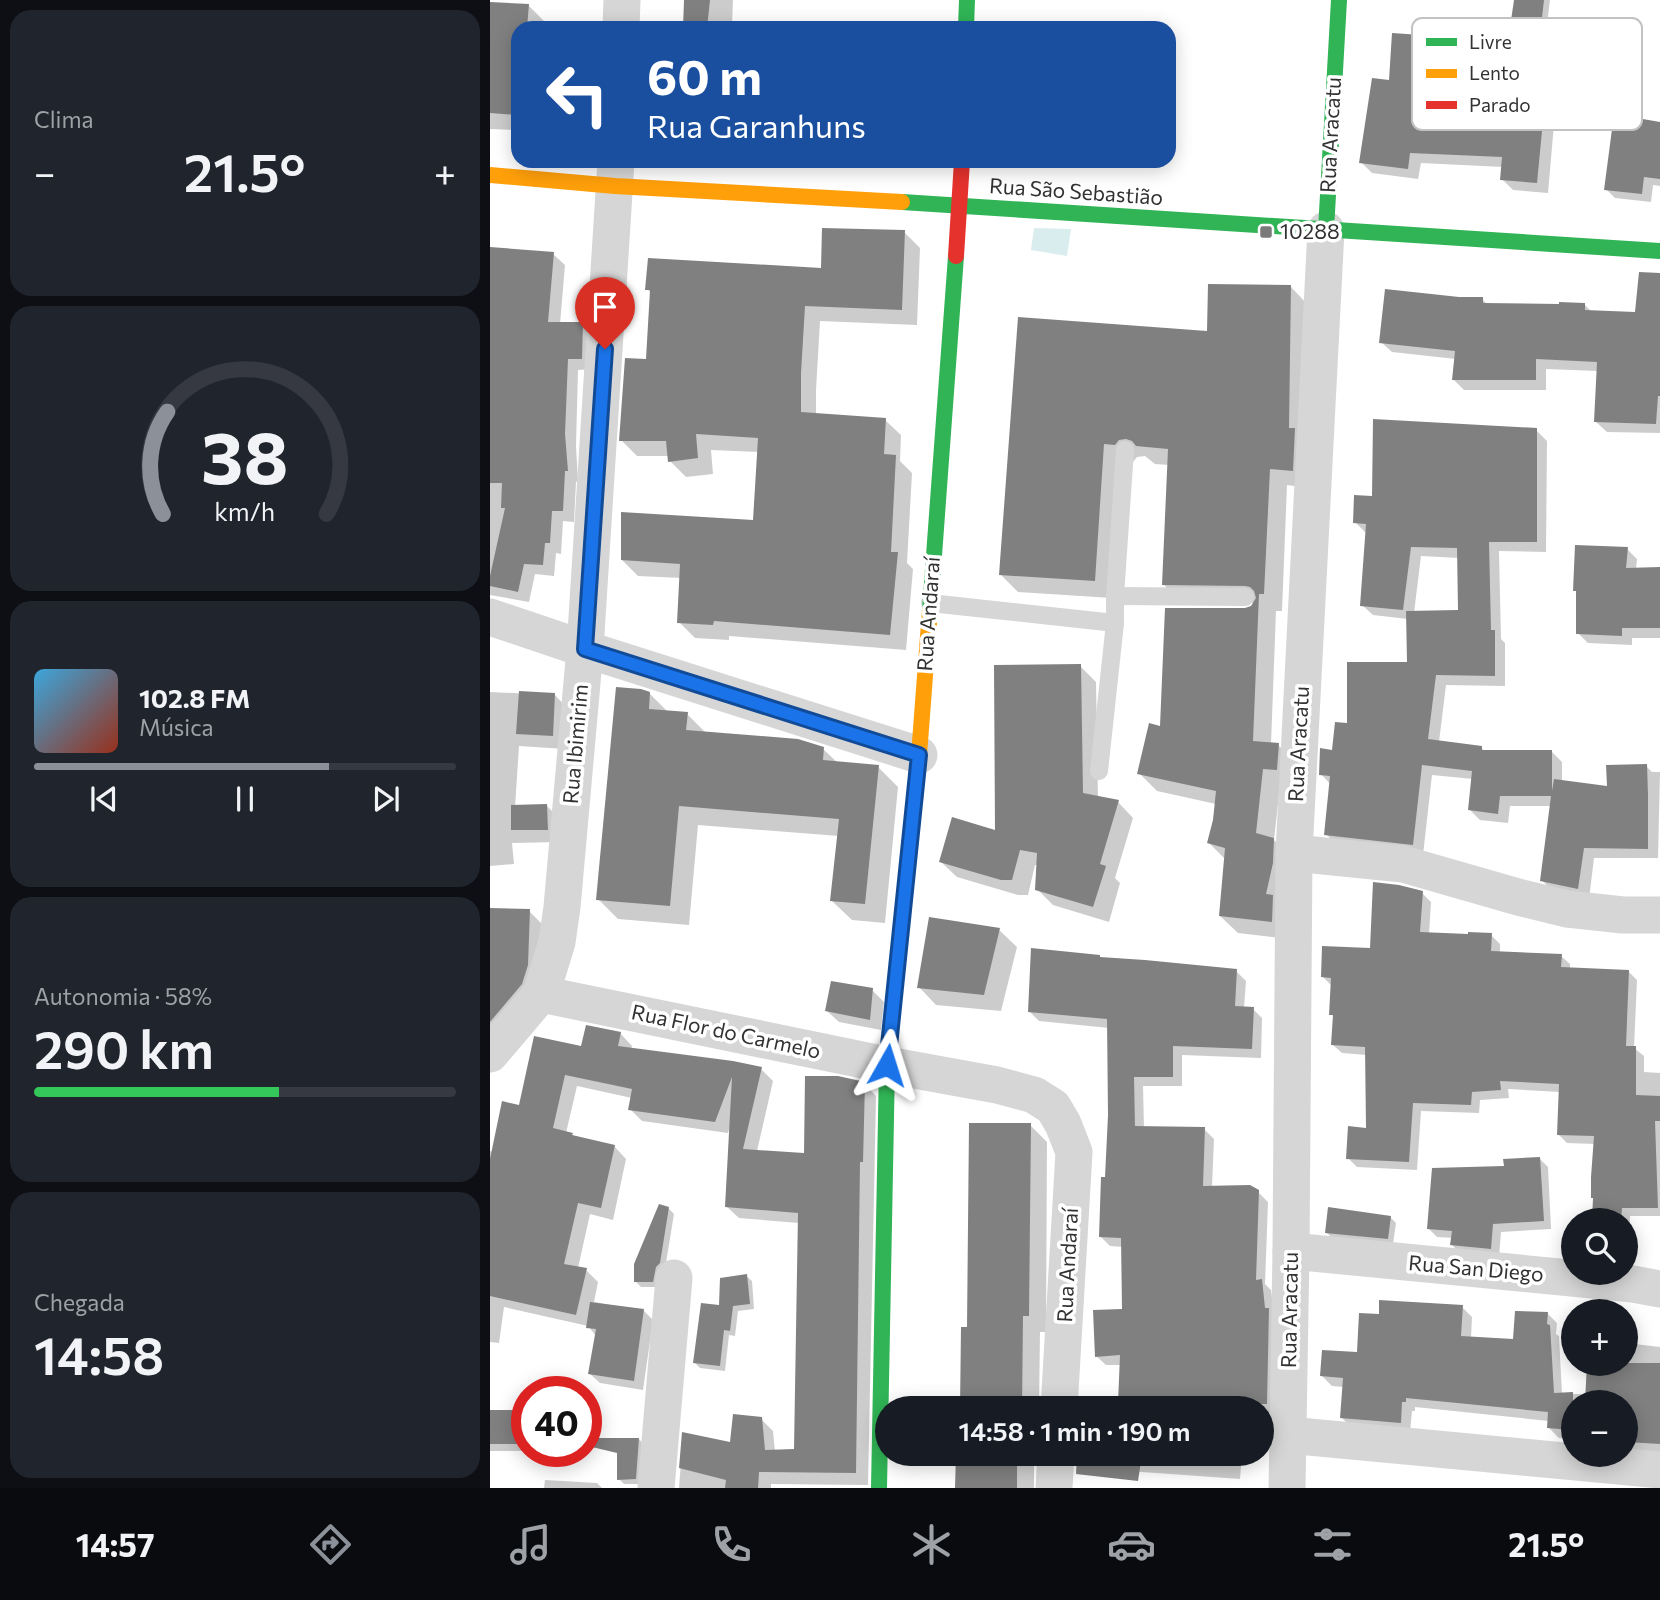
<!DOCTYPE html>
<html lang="pt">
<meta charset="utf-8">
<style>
body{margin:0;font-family:Commissioner,sans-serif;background:#20242c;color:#f1f3f6;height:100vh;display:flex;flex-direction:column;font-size:26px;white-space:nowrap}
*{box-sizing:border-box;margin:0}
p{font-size:23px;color:#9ea1a6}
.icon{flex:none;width:38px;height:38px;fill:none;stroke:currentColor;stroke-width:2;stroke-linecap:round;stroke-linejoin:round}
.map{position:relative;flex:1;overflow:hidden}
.sheet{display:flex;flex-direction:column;gap:10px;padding:10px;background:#0d0f14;width:490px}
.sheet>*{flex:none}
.hud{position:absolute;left:21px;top:21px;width:665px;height:147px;border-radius:21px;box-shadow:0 4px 18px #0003;background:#1a4fa0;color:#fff;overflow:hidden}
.tools{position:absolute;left:1071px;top:1208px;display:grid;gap:14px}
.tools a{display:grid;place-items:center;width:77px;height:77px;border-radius:50%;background:#171b24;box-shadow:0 4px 18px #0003;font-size:35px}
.speed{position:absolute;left:21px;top:1376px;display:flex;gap:14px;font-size:35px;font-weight:700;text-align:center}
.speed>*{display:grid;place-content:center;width:91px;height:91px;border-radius:50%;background:#171b24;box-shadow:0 4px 18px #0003;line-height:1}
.speed .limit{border:10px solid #d22;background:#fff;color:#111}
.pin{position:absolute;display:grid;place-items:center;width:60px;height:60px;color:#fff;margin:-72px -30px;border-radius:50% 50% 50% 0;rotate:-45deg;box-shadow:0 0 7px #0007}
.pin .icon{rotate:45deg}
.me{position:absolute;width:77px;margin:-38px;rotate:6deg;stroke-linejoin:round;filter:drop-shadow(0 0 5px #0008)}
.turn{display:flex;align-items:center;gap:24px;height:147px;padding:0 21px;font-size:32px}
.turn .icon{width:91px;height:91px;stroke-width:2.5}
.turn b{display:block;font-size:49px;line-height:60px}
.big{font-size:52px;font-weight:600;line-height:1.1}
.sheet .widget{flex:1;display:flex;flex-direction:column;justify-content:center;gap:10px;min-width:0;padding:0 24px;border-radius:21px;background:#20242c}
.sheet .dial{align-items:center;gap:0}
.dial svg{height:182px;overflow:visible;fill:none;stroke:#363941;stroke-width:7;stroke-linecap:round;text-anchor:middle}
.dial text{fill:#f1f3f6;stroke:none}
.song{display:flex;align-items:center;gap:21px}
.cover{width:84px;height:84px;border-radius:10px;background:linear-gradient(135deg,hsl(200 70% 55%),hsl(10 70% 35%))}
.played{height:7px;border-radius:4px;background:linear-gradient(90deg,#8c9099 70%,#363941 70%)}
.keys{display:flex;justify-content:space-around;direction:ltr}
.heat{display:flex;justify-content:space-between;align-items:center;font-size:38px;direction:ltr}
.charge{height:10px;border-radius:5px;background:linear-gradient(90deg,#34c759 58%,#363941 0)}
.trip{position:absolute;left:385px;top:1396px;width:399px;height:70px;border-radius:35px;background:#171b24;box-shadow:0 4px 18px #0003;font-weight:600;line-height:70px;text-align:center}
.menu{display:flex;height:112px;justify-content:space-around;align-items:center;background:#090b0e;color:#9ea1a6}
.menu .icon{width:49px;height:49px}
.menu .selected{color:#8c9099}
.menu b{font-size:32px;color:#f1f3f6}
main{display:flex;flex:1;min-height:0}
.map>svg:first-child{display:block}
.water{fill:#d9edee}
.shadow{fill:#0003;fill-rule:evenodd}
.building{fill:#808080}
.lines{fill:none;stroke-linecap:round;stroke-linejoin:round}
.lane{stroke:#d6d6d6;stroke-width:18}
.street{stroke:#d6d6d6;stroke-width:37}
.fast{stroke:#30b455;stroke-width:16}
.slow{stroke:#ff9f0a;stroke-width:16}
.jam{stroke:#e5322d;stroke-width:16}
.route-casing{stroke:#114b97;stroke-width:18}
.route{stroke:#1a73e8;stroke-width:12}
.poi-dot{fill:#7a7a7a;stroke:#fff;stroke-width:2.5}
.labels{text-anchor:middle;stroke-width:7;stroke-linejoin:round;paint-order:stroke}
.street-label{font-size:21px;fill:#323232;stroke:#fff}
.poi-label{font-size:21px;fill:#323232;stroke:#fff;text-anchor:start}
.key{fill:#fff;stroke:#c2c2c2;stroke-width:2}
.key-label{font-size:19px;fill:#323232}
</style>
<main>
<section class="sheet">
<div class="widget"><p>Clima</p>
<div class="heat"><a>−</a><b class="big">21.5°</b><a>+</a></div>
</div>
<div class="widget dial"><svg viewBox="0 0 100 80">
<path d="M14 69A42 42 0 1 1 86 69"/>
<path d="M14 69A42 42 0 0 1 16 24" stroke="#8c9099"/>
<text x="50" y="56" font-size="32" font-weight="700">38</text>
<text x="50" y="72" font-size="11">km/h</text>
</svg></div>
<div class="widget">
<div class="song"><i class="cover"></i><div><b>102.8 FM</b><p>Música</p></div></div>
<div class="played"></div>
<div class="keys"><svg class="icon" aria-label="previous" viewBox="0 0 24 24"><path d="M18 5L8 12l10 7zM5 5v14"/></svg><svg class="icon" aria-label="pause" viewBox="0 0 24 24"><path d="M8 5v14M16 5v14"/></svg><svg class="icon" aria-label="next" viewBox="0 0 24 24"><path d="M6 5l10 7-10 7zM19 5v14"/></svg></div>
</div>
<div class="widget"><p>Autonomia · 58%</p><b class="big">290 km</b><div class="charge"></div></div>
<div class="widget"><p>Chegada</p><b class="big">14:58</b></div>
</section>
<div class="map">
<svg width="1170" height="1488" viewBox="0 0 1170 1488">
<rect width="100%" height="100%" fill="#fff"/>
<polygon class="water" points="544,228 581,229 577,256 541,250"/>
<g class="shadow">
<polygon points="196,0 243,0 242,25 230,24 229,28 177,28 177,27 195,28"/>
<polygon points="1025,0 1060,0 1055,40 1026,39 1021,34"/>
<polygon points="0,4 38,5 55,22 55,28 28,28 28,130 0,129"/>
<polygon points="1007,40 1018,51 1015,99 1054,102 1065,113 1058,193 1023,190 1012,179 1013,167 931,163 928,179 882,173 871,162 900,82"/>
<polygon points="1170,124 1170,186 1163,185 1161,202 1125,198 1116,189"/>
<polygon points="414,232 430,248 427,325 330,321 326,390 326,415 395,420 411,435 410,461 422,473 417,563 423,569 416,650 239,636 239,640 205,638 189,622 191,578 148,576 132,560 265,522 269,452 221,450 223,474 196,477 180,461 180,456 147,456 131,440 158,361 161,293 157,289 332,270"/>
<polygon points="0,249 63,254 75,265 70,324 92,324 103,335 103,369 88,370 86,446 88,481 86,482 84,522 73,521 71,554 66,553 64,576 45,574 39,602 0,595"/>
<polygon points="801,287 818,305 820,488 797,485 792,611 786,611 781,744 788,745 806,763 790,785 784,840 801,857 799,939 748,933 730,916 735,859 719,843 726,804 667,791 649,773 672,728 766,603 691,602 673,584 679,465 665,464 655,456 647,457 643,462 631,461 622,598 528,592 511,575 530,318 719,332"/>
<polygon points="1170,287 1170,433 1117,432 1106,422 1108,371 1056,369 1056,390 974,390 964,380 966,359 902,352 891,342 992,299 998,305 1094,304 1102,312 1146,314"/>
<path d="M1046,430L1057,441L1056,552L1009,551L1011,639L1015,643V686L956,685L949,742L991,748L995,751L1062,752L1072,762V782L1118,788L1156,766L1162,772H1170L1168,858H1104L1099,899L1062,891L1052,880L1062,806H1020L1018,823L990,820L980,810L983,779L942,775L933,855L847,845L836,834L841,785L831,774L859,725L919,664L918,619L883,615L872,605L876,533L865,522L884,497ZM931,556L969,558L970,612L924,613Z"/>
<polygon points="1137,549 1147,559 1146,569 1170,569 1170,638 1142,638 1142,645 1098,643 1088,633 1088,593 1085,590"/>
<polygon points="590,666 606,682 608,798 628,802 643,818 625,878 630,883 619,922 563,905 547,889 548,865 545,865 538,895 528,895 467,877 451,862 507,832"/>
<polygon points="0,692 65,695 78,709 75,749 29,746 25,807 57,806 70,819 70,842 22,843 24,864 0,866"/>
<polygon points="159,693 178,712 197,714 216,733 333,749 348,763 388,767 408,787 395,923 362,920 342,901 349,836 208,825 199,925 128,919 108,899"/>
<polygon points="932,893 941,902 939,934 1001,935 1010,944 1010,953 1071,956 1080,964 1080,969 1138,971 1147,980 1144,1048 1154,1056 1154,1072 1170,1073 1170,1216 1140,1216 1139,1240 1136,1240 1136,1220 1104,1220 1105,1144 1077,1143 1069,1135 1070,1092 1018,1089 1019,1098 990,1100 989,1113 931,1111 927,1170 867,1167 858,1158 878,1129 877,1055 852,1053 843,1045 845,1018 841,1014 842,986 833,977 881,950"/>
<polygon points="0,910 39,911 60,932 0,1069"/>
<polygon points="509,930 527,947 511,1011 446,1005 429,987"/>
<polygon points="612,959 746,971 756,981 754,1008 763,1009 772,1018 771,1058 692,1055 692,1086 653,1086 654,1128 714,1129 724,1139 722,1187 768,1192 778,1202 775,1284 781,1290 784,1315 786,1413 772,1413 772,1409 630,1409 632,1365 616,1365 606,1356 634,1311 633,1247 620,1246 610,1236 616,1179 619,1115 619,1028 549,1021 539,1011"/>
<polygon points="382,990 394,1002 391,1030 349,1022 337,1011"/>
<polygon points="130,1033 142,1046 141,1049 271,1069 283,1081 267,1151 316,1155 374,1083 386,1096 378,1485 281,1484 281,1488 189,1488 193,1435 242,1444 271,1419 283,1431 285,1452 306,1451 309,1223 249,1218 236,1206 240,1126 238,1133 152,1121 140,1109 142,1098 87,1086 76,1133 82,1134 85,1137 124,1146 136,1159 123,1220 100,1214 88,1268 96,1270 108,1282 104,1302 154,1311 163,1320 153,1390 110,1383 100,1374 106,1336 98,1326 14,1307 9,1343 0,1342 0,1151 3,1152 30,1107 92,1048"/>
<polygon points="540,1125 557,1142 556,1332 550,1332 549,1409 472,1409 479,1329"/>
<polygon points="1049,1158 1058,1167 1061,1229 1011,1232 1009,1257 970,1253 962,1245 963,1238 947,1237 938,1228 1015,1168"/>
<polygon points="178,1208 184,1214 175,1269 168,1287 151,1287 145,1281"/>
<polygon points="901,1218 906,1223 903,1244 842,1238 837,1233"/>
<polygon points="256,1276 262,1281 264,1309 248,1311 245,1336 239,1335 235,1371 210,1368 205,1363 230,1307"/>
<polygon points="972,1307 982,1317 981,1338 1025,1341 1057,1313 1067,1323 1066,1334 1069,1336 1072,1394 1097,1394 1136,1363 1136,1343 1170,1347 1170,1453 1136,1451 1136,1402 1083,1402 1083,1439 1069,1438 1059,1428 1059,1421 925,1407 925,1411 922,1411 920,1432 862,1428 852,1418 854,1387 842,1386 832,1376 869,1354 891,1316"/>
<polygon points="0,1412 29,1412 37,1419 37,1451 0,1451"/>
<polygon points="149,1439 154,1445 151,1484 134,1484 129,1479"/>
<rect x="467" y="1454" width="77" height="34"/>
<polygon points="628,1454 752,1454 750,1479 638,1471"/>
<polygon points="55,1480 107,1483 112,1488 54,1488"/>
</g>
<g class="building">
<polygon points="194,0 220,0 217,28 193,28"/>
<polygon points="1024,0 1054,0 1050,35 1019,34"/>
<polygon points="0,2 39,4 37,28 28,28 28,115 0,113"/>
<polygon points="946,31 1008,38 1004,96 1055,100 1047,183 1010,180 1012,157 920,153 918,169 869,163 882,78 899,80 902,33 946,36"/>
<polygon points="1124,114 1170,122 1170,179 1154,177 1152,194 1114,190"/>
<polygon points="332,228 415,230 412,310 315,306 311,373 311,412 396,418 394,454 406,455 401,552 408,552 400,635 224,621 223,625 187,623 190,564 131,560 131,512 263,520 268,438 206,434 208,458 178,462 176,441 129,441 135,358 156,359 160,290 155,290 158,258 331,268"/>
<polygon points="0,247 64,252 58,322 93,322 92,359 78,359 75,434 78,471 75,471 73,511 62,511 60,543 55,543 53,565 34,564 28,592 0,586 0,576 15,508 11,508 12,483 0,483"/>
<polygon points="1149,272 1170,273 1170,396 1168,396 1166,424 1104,422 1107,362 1046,359 1046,380 962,380 965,351 889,343 895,289 969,297 993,297 993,303 1069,304 1069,302 1095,303 1095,310 1145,312"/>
<polygon points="718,284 801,285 799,428 805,428 803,471 780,469 774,594 769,594 763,741 789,743 787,770 773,769 766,833 784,838 783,863 776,894 783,895 782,922 729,916 735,848 717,843 723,820 726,791 647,774 659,723 670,726 675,608 755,608 761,606 766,598 764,591 760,587 755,586 672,585 678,449 646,446 642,441 636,439 629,440 625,445 614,444 605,581 509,575 528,317 717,331"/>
<polygon points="883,419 1047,428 1047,542 999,542 1001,630 1005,630 1005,676 946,675 938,739 992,746 992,750 1062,750 1062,791 1064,779 1117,786 1116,765 1157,764 1158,795 1158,849 1094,848 1088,889 1050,881 1061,796 1010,796 1008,814 978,810 982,771 932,765 923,845 834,835 840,776 829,775 830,748 842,750 845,722 857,723 857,662 917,662 916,611 968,610 967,548 921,547 913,610 870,606 876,524 863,523 864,495 882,496"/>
<polygon points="1085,545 1138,547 1136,568 1170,567 1170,628 1132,628 1132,636 1086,634 1086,591 1083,591"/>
<polygon points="591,664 593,793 629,800 610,864 616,866 603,907 545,890 547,853 530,850 522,880 511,880 449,862 462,817 505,830 504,665"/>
<polygon points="126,687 151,689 160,692 159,709 198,712 196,730 308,739 334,747 333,760 389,765 375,904 340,901 349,819 189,806 180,906 106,900"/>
<polygon points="29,691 65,693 63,736 26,734"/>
<polygon points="57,804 58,830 21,830 21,805"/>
<polygon points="883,882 909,885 933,891 930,932 978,934 978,932 1002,933 1001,951 1072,954 1071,967 1139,970 1136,1046 1146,1046 1146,1095 1170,1096 1170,1121 1165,1121 1168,1208 1132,1208 1131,1220 1102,1220 1103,1198 1101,1198 1101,1177 1104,1136 1067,1135 1069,1084 1010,1081 1011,1090 982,1092 981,1105 923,1103 919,1162 856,1159 858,1126 876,1128 875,1047 841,1045 843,1015 839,1015 841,978 831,977 832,946 880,948"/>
<polygon points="0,908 40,909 38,965 32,984 0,1022"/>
<polygon points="439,917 510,928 494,995 427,988"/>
<polygon points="541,948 610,955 610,957 655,960 747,969 745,1006 764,1007 762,1049 683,1046 683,1077 644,1077 645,1126 715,1127 713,1186 760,1185 769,1190 766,1280 772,1279 775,1308 779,1308 777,1404 729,1404 729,1407 628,1403 630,1355 605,1357 603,1310 632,1309 631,1238 609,1237 611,1177 615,1177 618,1115 617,1019 538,1012"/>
<polygon points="341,981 383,988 380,1020 335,1011"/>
<polygon points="96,1025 131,1032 128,1046 243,1061 272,1067 253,1149 314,1153 315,1076 348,1076 375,1082 373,1162 370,1162 366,1473 269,1472 268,1488 235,1488 236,1480 189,1468 192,1432 240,1442 243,1414 272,1417 275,1450 304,1449 308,1213 235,1207 242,1077 225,1122 138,1110 142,1089 75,1075 63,1128 83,1133 82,1135 125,1145 111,1208 88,1203 74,1264 97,1268 86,1315 0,1296 0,1159 12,1101 29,1105 44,1036 91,1046"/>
<polygon points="479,1123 541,1123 539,1316 533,1316 532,1409 470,1409 471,1327 477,1327"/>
<polygon points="1050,1157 1054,1221 1003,1224 1001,1249 960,1245 962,1231 937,1229 942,1168 1014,1166 1013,1159"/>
<polygon points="169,1204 179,1207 170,1263 166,1267 163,1282 144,1282 144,1264"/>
<polygon points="838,1207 901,1216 898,1239 835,1233"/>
<polygon points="257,1274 260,1304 243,1306 240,1331 234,1330 230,1366 203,1363 211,1303 229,1305 230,1278"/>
<polygon points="889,1300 973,1305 971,1336 1023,1339 1025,1311 1058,1312 1057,1324 1060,1325 1064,1393 1083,1392 1083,1430 1057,1428 1058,1412 916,1398 916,1402 912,1402 911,1423 850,1418 853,1378 830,1376 832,1350 867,1352 869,1313 889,1314"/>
<polygon points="100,1302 154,1309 144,1381 98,1374 106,1329 96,1328"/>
<polygon points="1097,1363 1170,1363 1170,1444 1136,1442 1136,1402 1095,1402"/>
<rect x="0" y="1410" width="30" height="34"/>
<polygon points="103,1438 149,1438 146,1479 127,1480 127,1453 102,1447"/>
<polygon points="466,1454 527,1454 527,1488 465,1488"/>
<polygon points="587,1454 652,1454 648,1481 586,1474"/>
</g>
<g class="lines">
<g class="lane">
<polyline points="625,596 755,597"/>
<polyline points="440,603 625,623"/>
<polyline points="609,771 625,623 625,596 635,450"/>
</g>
<g class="street">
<polyline points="131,28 132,0"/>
<polyline points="0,617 95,649 429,755"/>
<polyline points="804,853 913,864 1028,897 1077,909 1133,915 1170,915"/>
<polyline points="51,994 397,1065 507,1085 544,1095 563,1107 573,1124 584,1152 569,1409"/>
<polyline points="0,1054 51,994 67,942 72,907 95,649 126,161"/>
<polyline points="801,1251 1143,1284 1170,1289"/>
<polyline points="798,1435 1170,1470"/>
<polyline points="166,1488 184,1278"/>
<polyline points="564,1488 566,1454"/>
<polyline points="797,1488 801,1251 804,853 836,230"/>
</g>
<g class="fast">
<polyline points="476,28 477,0"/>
<polyline points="412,202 1170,251"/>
<polyline points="836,230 849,0"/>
<polyline points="440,610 466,256"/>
<polyline points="389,1488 397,1065 410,936"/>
</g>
<g class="slow">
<polyline points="0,175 125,186 412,202"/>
<polyline points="410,936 429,755 440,610"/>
</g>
<polyline class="jam" points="466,256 472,161"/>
</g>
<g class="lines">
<g class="route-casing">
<polyline id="route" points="115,349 95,649 429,755 397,1065"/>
</g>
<use href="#route" class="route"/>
</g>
<rect class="poi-dot" x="769" y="225" width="14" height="14" rx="3.5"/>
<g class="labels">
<g class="street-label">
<text transform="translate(841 135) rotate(-87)" y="7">Rua Aracatu</text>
<text transform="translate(586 192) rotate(4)" y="7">Rua São Sebastião</text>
<text transform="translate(439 614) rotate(-86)" y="7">Rua Andaraí</text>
<text transform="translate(86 744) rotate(-85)" y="7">Rua Ibimirim</text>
<text transform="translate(809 744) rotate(-87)" y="7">Rua Aracatu</text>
<text transform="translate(236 1032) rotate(12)" y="7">Rua Flor do Carmelo</text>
<text transform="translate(578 1265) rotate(-87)" y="7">Rua Andaraí</text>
<text transform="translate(986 1269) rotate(5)" y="7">Rua San Diego</text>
<text transform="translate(800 1310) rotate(-89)" y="7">Rua Aracatu</text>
</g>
<g class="poi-label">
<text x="790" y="239">10288</text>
</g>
</g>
<rect x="922" y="18" width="230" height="112" rx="10" class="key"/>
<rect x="936" y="38" width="31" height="8" fill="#30b455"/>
<rect x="936" y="69" width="31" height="9" fill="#ff9f0a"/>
<rect x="936" y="101" width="31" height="8" fill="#e5322d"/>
<g class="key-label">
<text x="979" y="49">Livre</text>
<text x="979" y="80">Lento</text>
<text x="979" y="112">Parado</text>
</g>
</svg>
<div class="tools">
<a><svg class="icon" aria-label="search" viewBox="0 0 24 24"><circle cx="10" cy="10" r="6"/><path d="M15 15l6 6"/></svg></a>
<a>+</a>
<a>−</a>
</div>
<div class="speed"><div class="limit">40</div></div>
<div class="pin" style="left:115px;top:349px;background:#d93025"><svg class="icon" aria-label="arrive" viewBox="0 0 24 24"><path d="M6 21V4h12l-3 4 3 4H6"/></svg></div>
<svg class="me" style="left:397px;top:1065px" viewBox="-20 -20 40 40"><path d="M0-17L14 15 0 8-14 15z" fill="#1a73e8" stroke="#fff" stroke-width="4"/></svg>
<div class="trip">14:58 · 1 min · 190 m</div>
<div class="hud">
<div class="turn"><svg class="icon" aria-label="left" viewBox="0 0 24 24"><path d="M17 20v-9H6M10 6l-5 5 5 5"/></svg><div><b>60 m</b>Rua Garanhuns</div></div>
</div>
</div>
</main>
<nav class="menu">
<b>14:57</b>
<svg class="icon selected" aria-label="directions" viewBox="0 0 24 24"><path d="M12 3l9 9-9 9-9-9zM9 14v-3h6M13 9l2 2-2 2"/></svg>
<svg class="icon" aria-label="music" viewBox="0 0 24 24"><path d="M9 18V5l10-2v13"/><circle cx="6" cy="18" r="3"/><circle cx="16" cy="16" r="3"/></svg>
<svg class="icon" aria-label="phone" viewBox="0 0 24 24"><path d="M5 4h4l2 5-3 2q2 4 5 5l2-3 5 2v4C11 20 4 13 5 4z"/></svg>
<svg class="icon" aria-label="climate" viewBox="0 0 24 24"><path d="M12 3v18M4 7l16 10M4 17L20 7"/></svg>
<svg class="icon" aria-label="car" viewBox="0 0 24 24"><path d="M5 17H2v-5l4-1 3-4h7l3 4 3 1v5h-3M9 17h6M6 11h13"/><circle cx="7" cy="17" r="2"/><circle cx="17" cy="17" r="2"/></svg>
<svg class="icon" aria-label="filters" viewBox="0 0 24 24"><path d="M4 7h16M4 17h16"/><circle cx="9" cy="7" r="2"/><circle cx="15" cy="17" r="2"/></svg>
<b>21.5°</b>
</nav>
